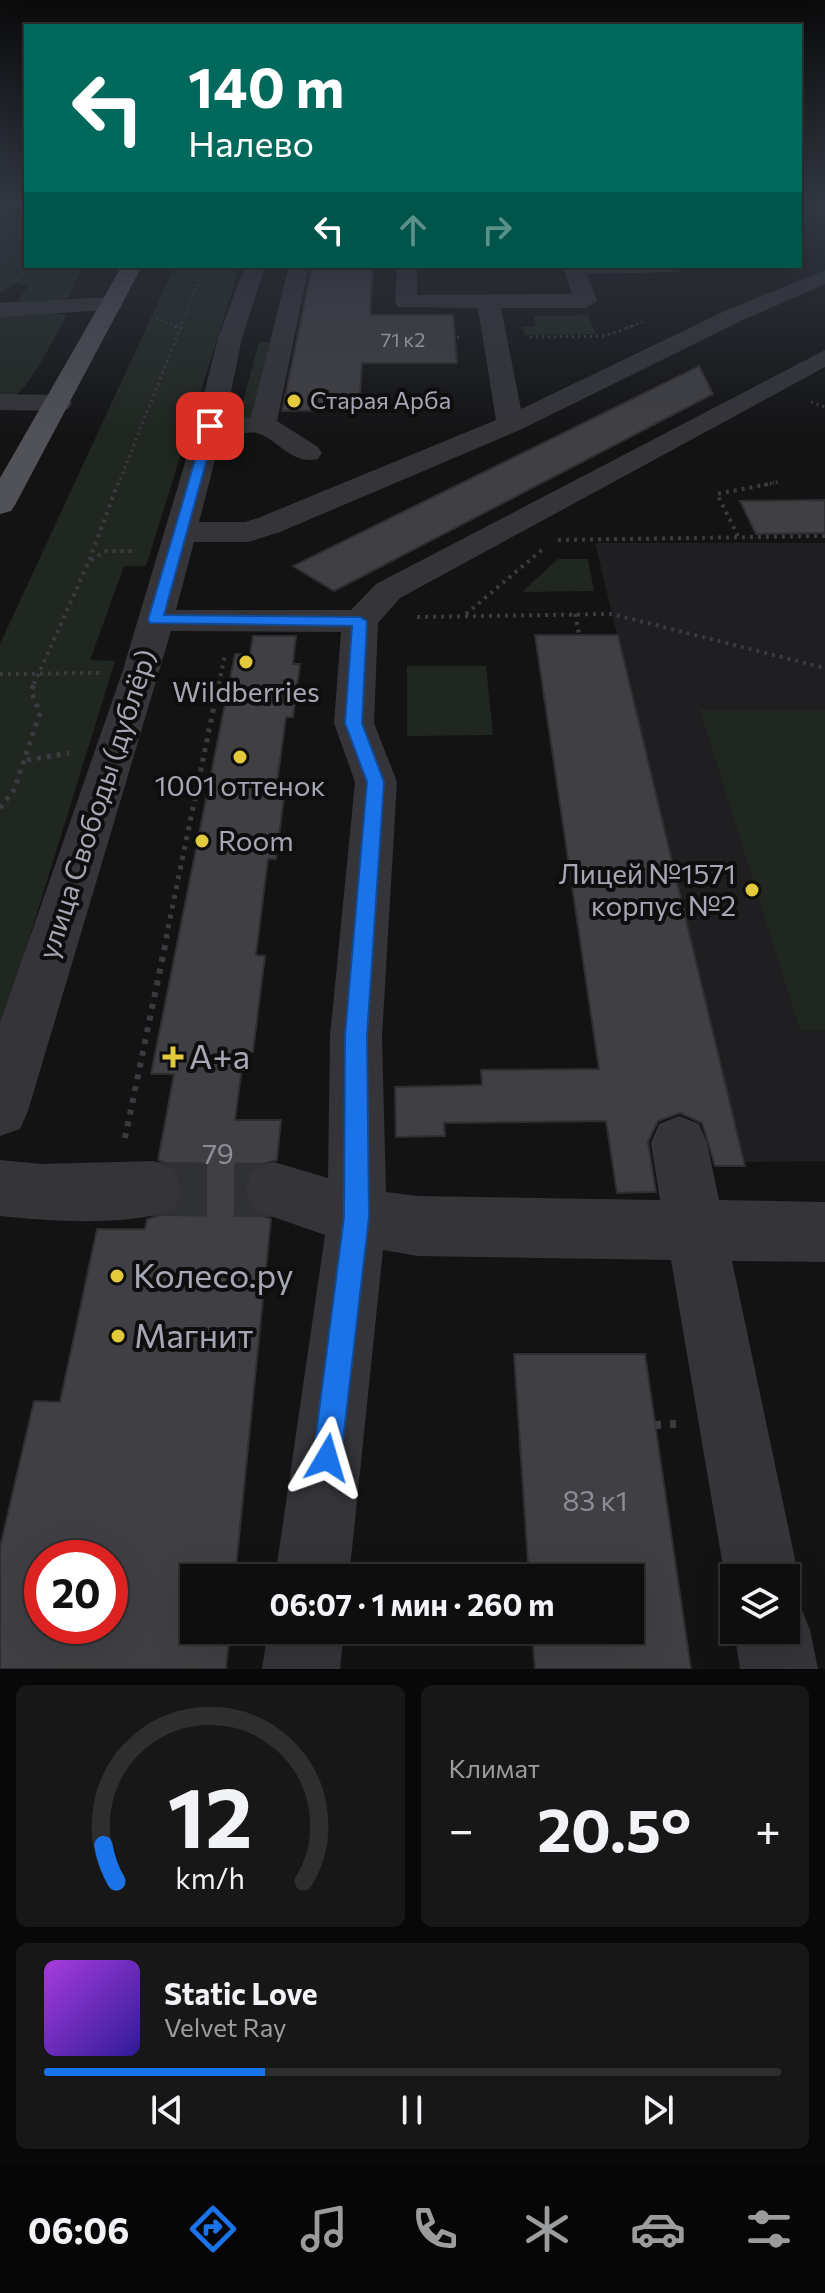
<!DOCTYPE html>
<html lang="ru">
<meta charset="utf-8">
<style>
body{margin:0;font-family:Commissioner,sans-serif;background:#171718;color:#f1f3f6;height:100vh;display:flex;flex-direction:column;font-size:30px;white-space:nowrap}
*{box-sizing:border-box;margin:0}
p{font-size:26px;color:#9b9c9e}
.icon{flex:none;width:44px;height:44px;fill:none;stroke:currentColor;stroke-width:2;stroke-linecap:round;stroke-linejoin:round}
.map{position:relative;height:1669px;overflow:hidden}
.panel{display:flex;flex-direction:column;gap:16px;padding:16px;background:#080808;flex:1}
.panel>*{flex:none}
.hud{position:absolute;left:24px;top:24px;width:778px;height:244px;border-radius:0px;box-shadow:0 8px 32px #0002,0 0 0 2px #2e2e2f;background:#00695c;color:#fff;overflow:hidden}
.buttons{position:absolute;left:720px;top:1564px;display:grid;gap:16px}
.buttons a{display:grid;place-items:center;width:80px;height:80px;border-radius:0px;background:#0e0e0f;box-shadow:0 8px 32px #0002,0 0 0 2px #2e2e2f;font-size:40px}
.speed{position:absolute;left:24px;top:1540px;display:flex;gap:16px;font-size:40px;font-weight:700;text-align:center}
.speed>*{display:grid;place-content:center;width:104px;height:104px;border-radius:50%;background:#0e0e0f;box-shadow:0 8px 32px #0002,0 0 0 2px #2e2e2f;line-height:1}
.speed .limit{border:12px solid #d22;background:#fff;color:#111}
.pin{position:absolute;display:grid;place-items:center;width:68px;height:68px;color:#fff;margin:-34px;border-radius:16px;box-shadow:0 4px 12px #0006}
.me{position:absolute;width:88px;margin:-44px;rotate:7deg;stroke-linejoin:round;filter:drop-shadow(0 0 6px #0008)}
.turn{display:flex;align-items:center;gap:28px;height:168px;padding:0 32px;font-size:36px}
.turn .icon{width:104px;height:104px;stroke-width:2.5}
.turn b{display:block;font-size:56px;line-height:68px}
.lanes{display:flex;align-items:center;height:76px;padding:0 32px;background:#0003;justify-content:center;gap:40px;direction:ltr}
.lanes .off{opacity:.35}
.big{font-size:60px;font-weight:700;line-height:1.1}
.panel .tile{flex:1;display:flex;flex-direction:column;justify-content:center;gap:12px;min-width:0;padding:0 28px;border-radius:12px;background:#171718}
.panel .dial{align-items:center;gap:0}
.dial svg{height:208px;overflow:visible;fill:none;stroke:#2e2e2f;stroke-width:7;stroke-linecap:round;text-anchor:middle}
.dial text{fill:#f1f3f6;stroke:none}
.song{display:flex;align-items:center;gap:24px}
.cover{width:96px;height:96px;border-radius:12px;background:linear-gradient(135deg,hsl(280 70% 55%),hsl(250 70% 35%))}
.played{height:8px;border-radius:4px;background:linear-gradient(90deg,#1a73e8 30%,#2e2e2f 30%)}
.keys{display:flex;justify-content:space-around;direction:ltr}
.heat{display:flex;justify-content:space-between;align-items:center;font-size:44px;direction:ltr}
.panel .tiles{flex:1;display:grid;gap:16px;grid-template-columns:1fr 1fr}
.tile:last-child{grid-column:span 2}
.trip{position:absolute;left:180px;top:1564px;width:464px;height:80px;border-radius:0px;background:#0e0e0f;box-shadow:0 8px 32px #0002,0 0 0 2px #2e2e2f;font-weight:700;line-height:80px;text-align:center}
.tabs{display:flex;height:128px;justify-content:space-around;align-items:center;background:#060606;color:#9b9c9e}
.tabs .icon{width:56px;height:56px}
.tabs .on{color:#1a73e8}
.tabs b{font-size:36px;color:#f1f3f6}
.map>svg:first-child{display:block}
.built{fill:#1f1f21}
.green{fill:#202721}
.building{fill:#404044;stroke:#2e2d30;stroke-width:2;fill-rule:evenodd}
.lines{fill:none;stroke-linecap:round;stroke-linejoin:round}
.minor-tunnel{stroke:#303134;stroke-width:54;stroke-dasharray:54 27;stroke-linecap:butt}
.path-far5{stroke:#3a3b40;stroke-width:2;stroke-dasharray:2 3;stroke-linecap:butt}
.path-far4{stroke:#3a3b40;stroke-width:3;stroke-dasharray:2 4;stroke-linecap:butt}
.path-far3{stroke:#3a3b40;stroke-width:4;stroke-dasharray:3 5;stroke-linecap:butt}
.path-far2{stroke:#3a3b40;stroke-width:5;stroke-dasharray:4 6;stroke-linecap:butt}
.path-far1{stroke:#3a3b40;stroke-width:6;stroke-dasharray:5 7;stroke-linecap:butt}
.path{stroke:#3a3b40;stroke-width:8;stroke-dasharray:6 9;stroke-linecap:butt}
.minor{fill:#343439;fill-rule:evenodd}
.major{fill:#515158;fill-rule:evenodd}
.route{fill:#1a73e8;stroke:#114b97;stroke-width:2}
.poi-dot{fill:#e3c93c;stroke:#0e0e0f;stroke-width:3}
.labels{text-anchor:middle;stroke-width:8;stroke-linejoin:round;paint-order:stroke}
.far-number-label{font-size:20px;fill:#8c8d98}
.far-poi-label{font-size:24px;fill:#a6a7b4;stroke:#0e0e0f;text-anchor:start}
.poi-label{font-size:28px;fill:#a6a7b4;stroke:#0e0e0f}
.street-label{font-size:28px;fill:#a6a7b4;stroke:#0e0e0f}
.near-number-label{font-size:28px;fill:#8c8d98}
.near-poi-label{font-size:34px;fill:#a6a7b4;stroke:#0e0e0f;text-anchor:start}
</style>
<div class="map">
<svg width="825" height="1669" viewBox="0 0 825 1669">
<rect width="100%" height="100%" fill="#131314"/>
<polygon class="built" points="595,543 825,543 825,1161 744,1162"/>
<g class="green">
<polygon points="0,204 26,204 26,266 83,266 69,296 55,306 18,301 28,286 17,283 0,293"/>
<polygon points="175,266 240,266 146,566 124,566 90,660 115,661 0,1033 0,644"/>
<path d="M49,312L67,315C53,338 25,402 0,405V316Z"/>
<polygon points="588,315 596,334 525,335 522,327 536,326 533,316"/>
<polygon points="259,342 270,342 251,419 238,420"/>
<polygon points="558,559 588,559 594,591 522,592"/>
<polygon points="407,666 486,666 493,735 407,736"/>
<polygon points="700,710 825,710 825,1030 800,1030"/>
</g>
<g class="building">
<polygon points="312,266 373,266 370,315 453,315 457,363 362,363 359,410 282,411"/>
<polygon points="699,366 713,394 334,591 293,566"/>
<polygon points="825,500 825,533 756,534 740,501"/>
<polygon points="535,635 618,635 745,1166 715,1166 702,1123 680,1113 658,1121 648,1142 656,1192 617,1193 606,1121 444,1123 445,1136 396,1137 395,1087 482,1085 481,1070 599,1069"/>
<path d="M253,636H296L293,664H300L293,717H286L276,789H285L276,859H268L256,955L265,956L253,1052H244L235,1120H281L277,1160L252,1167L242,1189L250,1211L271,1219L235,1578H194V1630H230L226,1669H0V1547L34,1401L60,1402L97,1229H145L147,1219L177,1210L185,1190L177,1168L158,1160L174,1074H151L235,654H250ZM42,1558H110V1626H42Z"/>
<polygon points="514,1354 645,1354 691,1669 535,1669 532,1630 630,1630 630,1578 529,1578"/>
</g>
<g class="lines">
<polyline class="minor-tunnel" points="153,1189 274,1190"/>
<g class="path-far5">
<polyline points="0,207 26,204"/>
<polyline points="16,281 28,266"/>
<polyline points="156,318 179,328"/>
<polyline points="180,328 205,266"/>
<polyline points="627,328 645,321"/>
</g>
<g class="path-far4">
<polyline points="175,326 182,329"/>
<polyline points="445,337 460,337"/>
<polyline points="530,337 605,336 632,326"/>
<polyline points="811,402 825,407"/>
<polyline points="118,485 181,326"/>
<polyline points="764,485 778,482"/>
</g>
<g class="path-far3">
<polyline points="738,536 717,494 774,483"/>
<polyline points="558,540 825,536"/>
<polyline points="91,560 106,551 134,551"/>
<polyline points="466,614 543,549"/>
<polyline points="575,614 579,634"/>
<polyline points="417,617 612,614 825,668"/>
<polyline points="0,674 100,673"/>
<polyline points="34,684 89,561 118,483"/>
<polyline points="219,684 225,655"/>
</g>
<g class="path-far2">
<polyline points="27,760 69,753"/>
<polyline points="0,808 14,790 40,713 31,691 35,682"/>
<polyline points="166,938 219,682"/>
</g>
<polyline class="path-far1" points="125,1138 167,936"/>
<polyline class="path" points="655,1425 678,1424"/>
<g class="minor">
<polygon points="800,204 816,204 819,208 810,214 803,212"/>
<path d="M245,266H265L242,338L225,421L251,417L289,266H309L277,421L318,447L322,453L318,459C293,465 281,443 260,434C248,429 235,438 223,429L199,522H245L258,518L496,420L478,308L398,307L395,302L397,266H417V295L572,294L563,266H687L677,272L587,274L597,301L586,308H501L521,409L727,310L825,270V284L743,320L520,430L280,532L248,542H194L176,610H351L376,584L825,350V367L400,598L378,623L374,723L397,782L382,1036L386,1192L418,1196L660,1200L651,1143L659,1124L679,1116L699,1124L707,1143L719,1200L825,1202V1262L732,1261L799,1578L790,1599L799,1603L810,1630L818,1669H740L734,1630H786V1578H734V1600L725,1578L671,1260L418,1256L383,1250L349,1578H275L325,1235L253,1210L245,1190L253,1170L274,1162L328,1178L330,1036L355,782L334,723L341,632L171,631L28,1111L20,1129L0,1136V1023L122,673L196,426L218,338Z"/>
<polygon points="112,297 120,299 123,304 120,309 0,317 0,303"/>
<polygon points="0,394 59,395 68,397 72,403 68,409 59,411 0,410"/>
<path d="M0,1160L41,1164L153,1161L174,1169L182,1189L174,1209C130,1227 48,1221 0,1216Z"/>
<polygon points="268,1630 344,1630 340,1669 262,1669"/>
</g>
<polygon class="major" points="122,266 142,266 15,505 11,511 0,514 0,478"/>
</g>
<linearGradient id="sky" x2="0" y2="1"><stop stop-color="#0a0a0b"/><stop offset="0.47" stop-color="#333945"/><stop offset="1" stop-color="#333945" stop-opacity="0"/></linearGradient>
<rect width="825" height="437" fill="url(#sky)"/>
<polygon class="route" points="210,423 216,426 164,615 360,617 367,621 362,723 384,782 367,1036 369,1217 341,1458 337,1468 327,1472 317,1468 313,1458 344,1217 345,1036 367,782 345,723 352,626 150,623 148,620 205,426"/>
<g class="poi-dot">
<circle cx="294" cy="401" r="8"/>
<circle cx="246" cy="662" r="8"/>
<circle cx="240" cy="757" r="8"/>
<circle cx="202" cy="841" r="8"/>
<circle cx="752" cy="890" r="8"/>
<path d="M169 1045h8v8h8v8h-8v8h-8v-8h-8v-8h8z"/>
<circle cx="117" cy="1276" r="8"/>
<circle cx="118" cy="1336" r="8"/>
</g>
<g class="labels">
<g class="far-number-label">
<text x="403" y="347">71 к2</text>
</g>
<g class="far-poi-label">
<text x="310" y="409">Старая Арба</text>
</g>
<g class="poi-label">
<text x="246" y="702">Wildberries</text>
<text x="240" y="796">1001 оттенок</text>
<text x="218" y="851" text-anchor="start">Room</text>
<text x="736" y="884" text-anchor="end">Лицей №1571<tspan x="736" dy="32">корпус №2</tspan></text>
</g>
<g class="street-label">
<text transform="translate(97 804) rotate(-72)" y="10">улица Свободы (дублёр)</text>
</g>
<g class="near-number-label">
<text x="218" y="1164">79</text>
<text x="595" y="1511">83 к1</text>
</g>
<g class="near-poi-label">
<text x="189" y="1069">А+а</text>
<text x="133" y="1288">Колесо.ру</text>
<text x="134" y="1348">Магнит</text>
</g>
</g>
</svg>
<div class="buttons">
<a><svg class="icon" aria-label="layers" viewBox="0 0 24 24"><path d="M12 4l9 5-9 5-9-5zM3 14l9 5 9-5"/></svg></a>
</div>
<div class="speed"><div class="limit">20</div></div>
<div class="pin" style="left:210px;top:426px;background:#d93025"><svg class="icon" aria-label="arrive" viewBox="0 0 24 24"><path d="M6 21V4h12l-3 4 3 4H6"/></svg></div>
<svg class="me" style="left:327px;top:1458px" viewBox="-20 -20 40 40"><path d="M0-17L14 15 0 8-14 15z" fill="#1a73e8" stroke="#fff" stroke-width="4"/></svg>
<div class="trip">06:07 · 1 мин · 260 m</div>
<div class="hud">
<div class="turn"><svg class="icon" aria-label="left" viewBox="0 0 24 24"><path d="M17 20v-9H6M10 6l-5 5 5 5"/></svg><div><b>140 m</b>Налево</div></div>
<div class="lanes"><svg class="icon" aria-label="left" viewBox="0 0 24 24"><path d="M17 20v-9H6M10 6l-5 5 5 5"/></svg><svg class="icon off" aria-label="ahead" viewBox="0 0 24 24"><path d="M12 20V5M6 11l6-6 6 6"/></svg><svg class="icon off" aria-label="right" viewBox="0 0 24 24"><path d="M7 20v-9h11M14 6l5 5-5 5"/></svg></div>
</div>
</div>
<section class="panel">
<div class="tiles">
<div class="tile dial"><svg viewBox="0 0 100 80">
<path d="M14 69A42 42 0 1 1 86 69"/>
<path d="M14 69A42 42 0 0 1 9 55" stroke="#1a73e8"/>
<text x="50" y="56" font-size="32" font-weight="700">12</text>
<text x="50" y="72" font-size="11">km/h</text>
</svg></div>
<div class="tile"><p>Климат</p>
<div class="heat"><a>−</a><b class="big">20.5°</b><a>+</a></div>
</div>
<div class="tile">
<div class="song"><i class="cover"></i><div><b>Static Love</b><p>Velvet Ray</p></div></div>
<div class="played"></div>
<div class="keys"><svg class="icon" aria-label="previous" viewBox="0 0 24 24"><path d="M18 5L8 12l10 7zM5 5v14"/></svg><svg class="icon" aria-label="pause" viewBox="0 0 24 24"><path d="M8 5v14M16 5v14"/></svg><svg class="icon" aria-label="next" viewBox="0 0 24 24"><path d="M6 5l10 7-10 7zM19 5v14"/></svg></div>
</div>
</div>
</section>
<nav class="tabs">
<b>06:06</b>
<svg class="icon on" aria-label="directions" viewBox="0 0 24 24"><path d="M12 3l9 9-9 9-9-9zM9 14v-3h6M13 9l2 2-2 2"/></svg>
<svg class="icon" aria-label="music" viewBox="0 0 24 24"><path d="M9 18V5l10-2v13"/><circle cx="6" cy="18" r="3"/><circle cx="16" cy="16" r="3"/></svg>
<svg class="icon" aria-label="phone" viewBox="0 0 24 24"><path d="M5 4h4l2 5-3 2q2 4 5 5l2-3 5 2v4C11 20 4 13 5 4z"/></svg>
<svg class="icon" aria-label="climate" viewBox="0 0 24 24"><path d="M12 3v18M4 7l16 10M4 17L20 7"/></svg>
<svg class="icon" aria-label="car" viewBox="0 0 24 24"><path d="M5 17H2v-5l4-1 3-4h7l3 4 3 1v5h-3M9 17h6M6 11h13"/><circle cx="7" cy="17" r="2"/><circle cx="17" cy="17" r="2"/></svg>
<svg class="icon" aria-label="filters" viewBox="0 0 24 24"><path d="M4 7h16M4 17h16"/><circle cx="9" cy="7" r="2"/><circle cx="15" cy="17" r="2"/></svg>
</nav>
